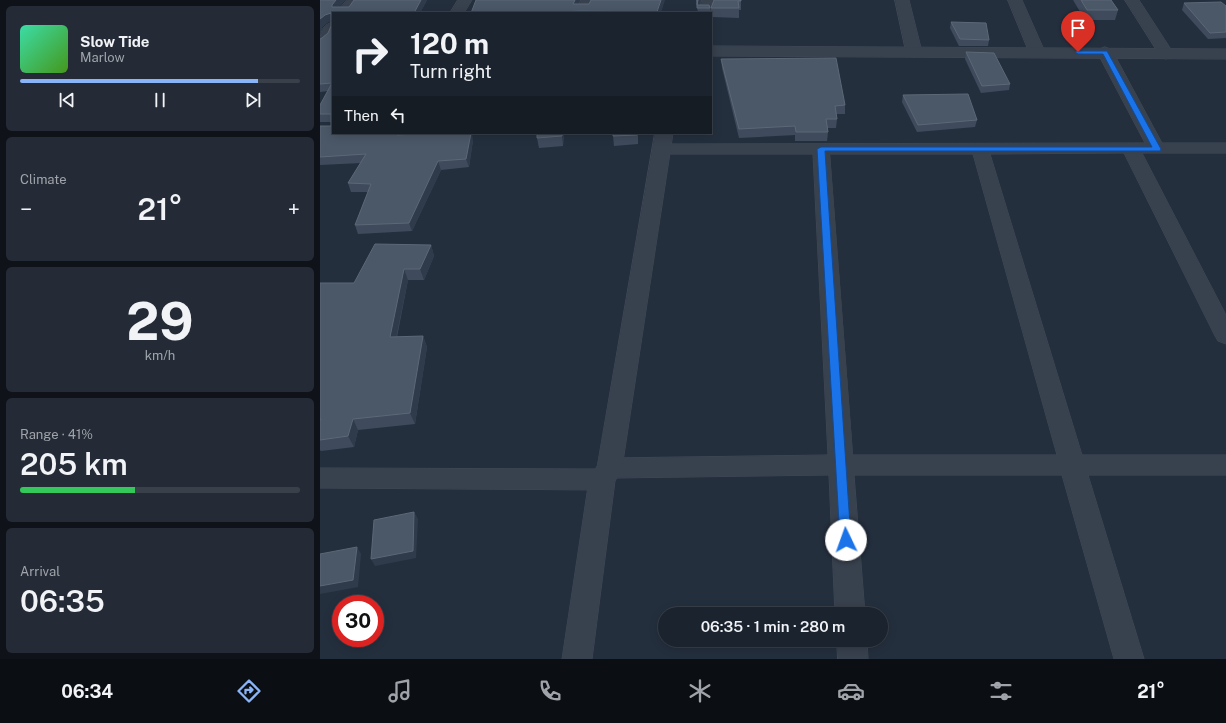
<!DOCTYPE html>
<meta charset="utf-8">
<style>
body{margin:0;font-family:"Public Sans",sans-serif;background:#242b36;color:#f1f3f6;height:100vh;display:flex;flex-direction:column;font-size:15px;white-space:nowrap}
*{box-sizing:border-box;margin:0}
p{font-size:13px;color:#a0a4aa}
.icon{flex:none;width:22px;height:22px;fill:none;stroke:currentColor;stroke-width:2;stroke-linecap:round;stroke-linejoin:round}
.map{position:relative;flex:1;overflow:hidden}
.drawer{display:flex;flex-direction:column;gap:6px;padding:6px;background:#0f1319;width:320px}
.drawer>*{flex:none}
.hud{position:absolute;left:12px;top:12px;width:380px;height:122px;border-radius:0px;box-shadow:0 2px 10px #0003,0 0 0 1px #39404a;background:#1b232e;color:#f1f3f6;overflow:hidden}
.speed{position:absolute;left:12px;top:595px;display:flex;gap:8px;font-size:20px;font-weight:700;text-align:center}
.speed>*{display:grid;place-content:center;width:52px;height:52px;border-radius:50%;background:#1b232e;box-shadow:0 2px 10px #0003,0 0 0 1px #39404a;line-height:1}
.speed .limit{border:6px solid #d22;background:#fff;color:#111}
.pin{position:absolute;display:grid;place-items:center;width:34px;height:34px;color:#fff;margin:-41px -17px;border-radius:50% 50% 50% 0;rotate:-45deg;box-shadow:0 0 4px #0007}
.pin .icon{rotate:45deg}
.me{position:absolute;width:44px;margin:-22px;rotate:357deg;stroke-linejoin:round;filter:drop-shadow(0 0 3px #0008)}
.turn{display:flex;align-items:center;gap:14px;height:84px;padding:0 12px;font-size:18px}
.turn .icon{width:52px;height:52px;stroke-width:2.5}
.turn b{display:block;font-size:28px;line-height:34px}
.then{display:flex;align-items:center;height:38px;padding:0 12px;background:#0003;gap:8px;font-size:15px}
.big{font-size:30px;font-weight:600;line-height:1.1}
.drawer .tile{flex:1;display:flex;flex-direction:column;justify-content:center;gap:6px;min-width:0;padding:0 14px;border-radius:6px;background:#242b36}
.drawer .dial{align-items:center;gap:0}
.dial b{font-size:52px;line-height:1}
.song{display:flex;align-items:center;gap:12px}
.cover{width:48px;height:48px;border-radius:6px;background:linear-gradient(135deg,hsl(160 70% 55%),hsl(100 70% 35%))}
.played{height:4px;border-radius:2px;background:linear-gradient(90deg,#8ab4f8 85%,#39404a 85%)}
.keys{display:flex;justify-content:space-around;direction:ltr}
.heat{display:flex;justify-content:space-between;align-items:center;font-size:22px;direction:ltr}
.charge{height:6px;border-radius:3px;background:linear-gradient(90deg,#34c759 41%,#39404a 0)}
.trip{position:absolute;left:338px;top:607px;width:230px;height:40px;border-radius:20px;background:#1b232e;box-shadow:0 2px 10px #0003,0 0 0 1px #39404a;font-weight:600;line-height:40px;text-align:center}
.tabs{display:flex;height:64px;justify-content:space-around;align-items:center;background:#0b0e12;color:#a0a4aa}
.tabs .icon{width:28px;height:28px}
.tabs .current{color:#8ab4f8}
.tabs b{font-size:18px;color:#f1f3f6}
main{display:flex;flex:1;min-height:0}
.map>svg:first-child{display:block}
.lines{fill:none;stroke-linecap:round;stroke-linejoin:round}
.minor-casing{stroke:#414a57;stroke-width:1}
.tertiary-casing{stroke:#414a57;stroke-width:1}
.minor{fill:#38414e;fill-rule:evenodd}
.tertiary{fill:#38414e;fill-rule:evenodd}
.wall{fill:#3f4b5c}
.shaded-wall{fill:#2f3b4b}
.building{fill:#4b5868;stroke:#5c6777}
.route{fill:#1a73e8;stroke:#114b97}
</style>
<main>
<section class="drawer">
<div class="tile">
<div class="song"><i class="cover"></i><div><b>Slow Tide</b><p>Marlow</p></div></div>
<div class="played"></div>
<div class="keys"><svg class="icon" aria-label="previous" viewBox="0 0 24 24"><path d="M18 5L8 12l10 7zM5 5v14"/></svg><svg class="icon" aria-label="pause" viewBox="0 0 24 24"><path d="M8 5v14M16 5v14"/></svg><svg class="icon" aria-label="next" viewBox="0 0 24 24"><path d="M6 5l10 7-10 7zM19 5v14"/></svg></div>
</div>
<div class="tile"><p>Climate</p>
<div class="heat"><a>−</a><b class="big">21°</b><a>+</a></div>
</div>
<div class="tile dial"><b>29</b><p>km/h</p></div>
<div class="tile"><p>Range · 41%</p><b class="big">205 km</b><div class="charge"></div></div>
<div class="tile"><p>Arrival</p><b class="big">06:35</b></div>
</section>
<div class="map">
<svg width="906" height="659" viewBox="0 0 906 659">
<rect width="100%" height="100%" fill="#242f3e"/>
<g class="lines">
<g class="minor-casing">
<g id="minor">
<polygon points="27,0 41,0 30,13 16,13"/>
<polygon points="138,0 152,0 144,13 130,13"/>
<polygon points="261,0 275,0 270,13 256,13"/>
<polygon points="382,0 396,0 391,16 391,13 379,13"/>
<polygon points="575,0 589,0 602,52 599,55 594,57 589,55 586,52"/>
<polygon points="688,0 702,0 725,52 722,55 717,57 712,55 709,52"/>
<polygon points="805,0 819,0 854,54 851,57 846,59 841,57"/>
<path d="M13,22C13,33 12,43 0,46C0,35 0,25 13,22Z"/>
<path d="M785,47L790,49L793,52L842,143H906V153H822L906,315V344L898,341L895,336L804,153L670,154L762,455H906V475H768L824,659H794L742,475H534L545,614H515L509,475L294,478L295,480L291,487L282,490L0,488V468L277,469L276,468L280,461L289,458L508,455L493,154H341L335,153L332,149L335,145L341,144L825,143L777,52L780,49ZM510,154H653L737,455H533Z"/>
<polygon points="517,640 547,640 548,659 518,659"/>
</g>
</g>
<g class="tertiary-casing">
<g id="tertiary">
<polygon points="391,46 906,49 906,59 391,56"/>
<polygon points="335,133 353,133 302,468 295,481 272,659 242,659 269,480 277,467"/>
</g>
</g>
<use href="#minor" class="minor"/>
<use href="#tertiary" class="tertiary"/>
</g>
<g class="wall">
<polygon points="0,0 25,0 19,7 29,7 107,0 100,13 13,13 13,133 86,133 85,134 153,140 149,167 121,170 92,231 38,234 35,225 48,192 31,192 28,183 41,163 0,165 0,126 11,126 11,122 0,122 0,105 8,91 0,92 0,39 2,38 8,33 11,26 11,21 8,22 2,27 0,34"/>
<polygon points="156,0 260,0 258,4 341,13 151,13"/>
<polygon points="376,0 381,0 380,5 390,8 390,13 378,13"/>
<polygon points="421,0 421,10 419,10 419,18 392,17 391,8"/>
<polygon points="753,0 791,0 798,10 795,20 765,20"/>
<polygon points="864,3 906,6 906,38 888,39 862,10"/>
<polygon points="631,22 669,40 668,46 639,46 630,28"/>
<polygon points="646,52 690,84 689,90 661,93 645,59"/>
<polygon points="401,59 525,105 525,114 516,114 517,119 516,128 507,128 508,132 507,141 475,141 475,135 419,138 402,68"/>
<polygon points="583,95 657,120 655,127 597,132 582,102"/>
<polygon points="244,133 243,146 219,148 217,138"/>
<polygon points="318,133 318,144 294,146 293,136"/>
<polygon points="111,245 114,256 104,280 88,280 77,337 103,336 107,347 95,424 38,430 34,447 1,451 0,450 0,283 34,283"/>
</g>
<g class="shaded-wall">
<polygon points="16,0 25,0 15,12 12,7 12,5"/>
<polygon points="101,0 107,0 100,13 94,13"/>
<polygon points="255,0 260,0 256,11 253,4"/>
<polygon points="341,0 345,0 341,13 337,13"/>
<polygon points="378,0 381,0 379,8 377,5"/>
<polygon points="11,13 13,21 8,22 2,27 0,34 0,19 5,15"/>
<polygon points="78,133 86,133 79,143 77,135"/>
<polygon points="151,133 152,133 153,140 149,167 146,159"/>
<polygon points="242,133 244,133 243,146 242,136"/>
<polygon points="118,161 121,170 92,231 89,223"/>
<polygon points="111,245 114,256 104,280 100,269"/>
<polygon points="84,269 88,280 74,348 70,337"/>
<polygon points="103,336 107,347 95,424 90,413"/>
<polygon points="33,419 38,430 34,447 28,436"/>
<polygon points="94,512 98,519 96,558 55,566 51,559"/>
<polygon points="37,547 41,554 38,587 0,594 0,586"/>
</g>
<g class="building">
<polygon points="0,0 16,0 12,5 12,7 29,7 34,0 101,0 94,13 13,13 13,133 78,133 77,135 116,133 151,133 146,159 118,161 89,223 35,225 51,184 28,183 46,154 0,157 0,126 11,126 11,114 0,114 0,105 12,83 0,84 0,39 2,38 8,33 11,26 11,13 5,15 0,19"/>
<polygon points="156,0 255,0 253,4 269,4 271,0 341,0 337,12 261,11 216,13 151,13"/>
<polygon points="377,0 378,0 377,5 389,5 390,8 377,8"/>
<polygon points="394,0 421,0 421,1 418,1 419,8 391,8"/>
<polygon points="761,0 791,0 798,10 767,10"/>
<polygon points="901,2 906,6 906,32 890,33 864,3"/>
<polygon points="631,22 666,23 669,40 640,39"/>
<polygon points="646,52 674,53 690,84 662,86"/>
<polygon points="516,58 525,105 515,106 517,119 506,119 508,132 476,132 475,126 419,129 401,59"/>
<polygon points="648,94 657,120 598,125 583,95"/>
<polygon points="217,133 242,133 242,136 217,138"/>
<polygon points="293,133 317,133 317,135 293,136"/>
<polygon points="55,244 111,245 100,269 84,269 70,337 103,336 90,413 33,419 28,436 0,440 0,421 1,419 0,419 0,283 34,283"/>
<polygon points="94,512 93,551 51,559 54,520"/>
<polygon points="37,547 33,580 0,586 0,554"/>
</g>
<polygon class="route" points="756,51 787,51 841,149 840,151 505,151 531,540 530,543 526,545 522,543 520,540 497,149 501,147 832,147 783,54 758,54 755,52"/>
</svg>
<div class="speed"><div class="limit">30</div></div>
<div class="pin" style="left:758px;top:52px;background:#d93025"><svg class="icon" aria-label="arrive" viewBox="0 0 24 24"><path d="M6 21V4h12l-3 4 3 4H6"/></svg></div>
<svg class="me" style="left:526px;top:540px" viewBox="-20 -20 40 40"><circle r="19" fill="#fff"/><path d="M0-13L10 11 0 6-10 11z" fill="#1a73e8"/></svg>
<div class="trip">06:35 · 1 min · 280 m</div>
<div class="hud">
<div class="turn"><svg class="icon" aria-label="right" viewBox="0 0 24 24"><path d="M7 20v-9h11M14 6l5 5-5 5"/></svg><div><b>120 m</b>Turn right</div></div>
<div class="then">Then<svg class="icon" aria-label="left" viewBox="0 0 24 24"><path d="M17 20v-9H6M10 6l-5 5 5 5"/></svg></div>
</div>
</div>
</main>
<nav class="tabs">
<b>06:34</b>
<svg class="icon current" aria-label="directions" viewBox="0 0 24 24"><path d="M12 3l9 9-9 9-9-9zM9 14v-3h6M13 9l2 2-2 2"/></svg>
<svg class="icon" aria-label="music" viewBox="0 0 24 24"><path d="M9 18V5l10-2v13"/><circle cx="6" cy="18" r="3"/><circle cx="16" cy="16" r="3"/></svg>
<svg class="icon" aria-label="phone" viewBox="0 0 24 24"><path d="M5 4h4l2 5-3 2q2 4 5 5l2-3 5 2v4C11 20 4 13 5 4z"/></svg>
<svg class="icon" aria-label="climate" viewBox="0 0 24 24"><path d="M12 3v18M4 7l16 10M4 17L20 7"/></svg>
<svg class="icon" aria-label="car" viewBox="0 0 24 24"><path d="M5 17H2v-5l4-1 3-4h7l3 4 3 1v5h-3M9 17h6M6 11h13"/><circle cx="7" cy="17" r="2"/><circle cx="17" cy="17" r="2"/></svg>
<svg class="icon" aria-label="filters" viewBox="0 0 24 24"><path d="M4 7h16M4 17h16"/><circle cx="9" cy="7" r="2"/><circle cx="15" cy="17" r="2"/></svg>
<b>21°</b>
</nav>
